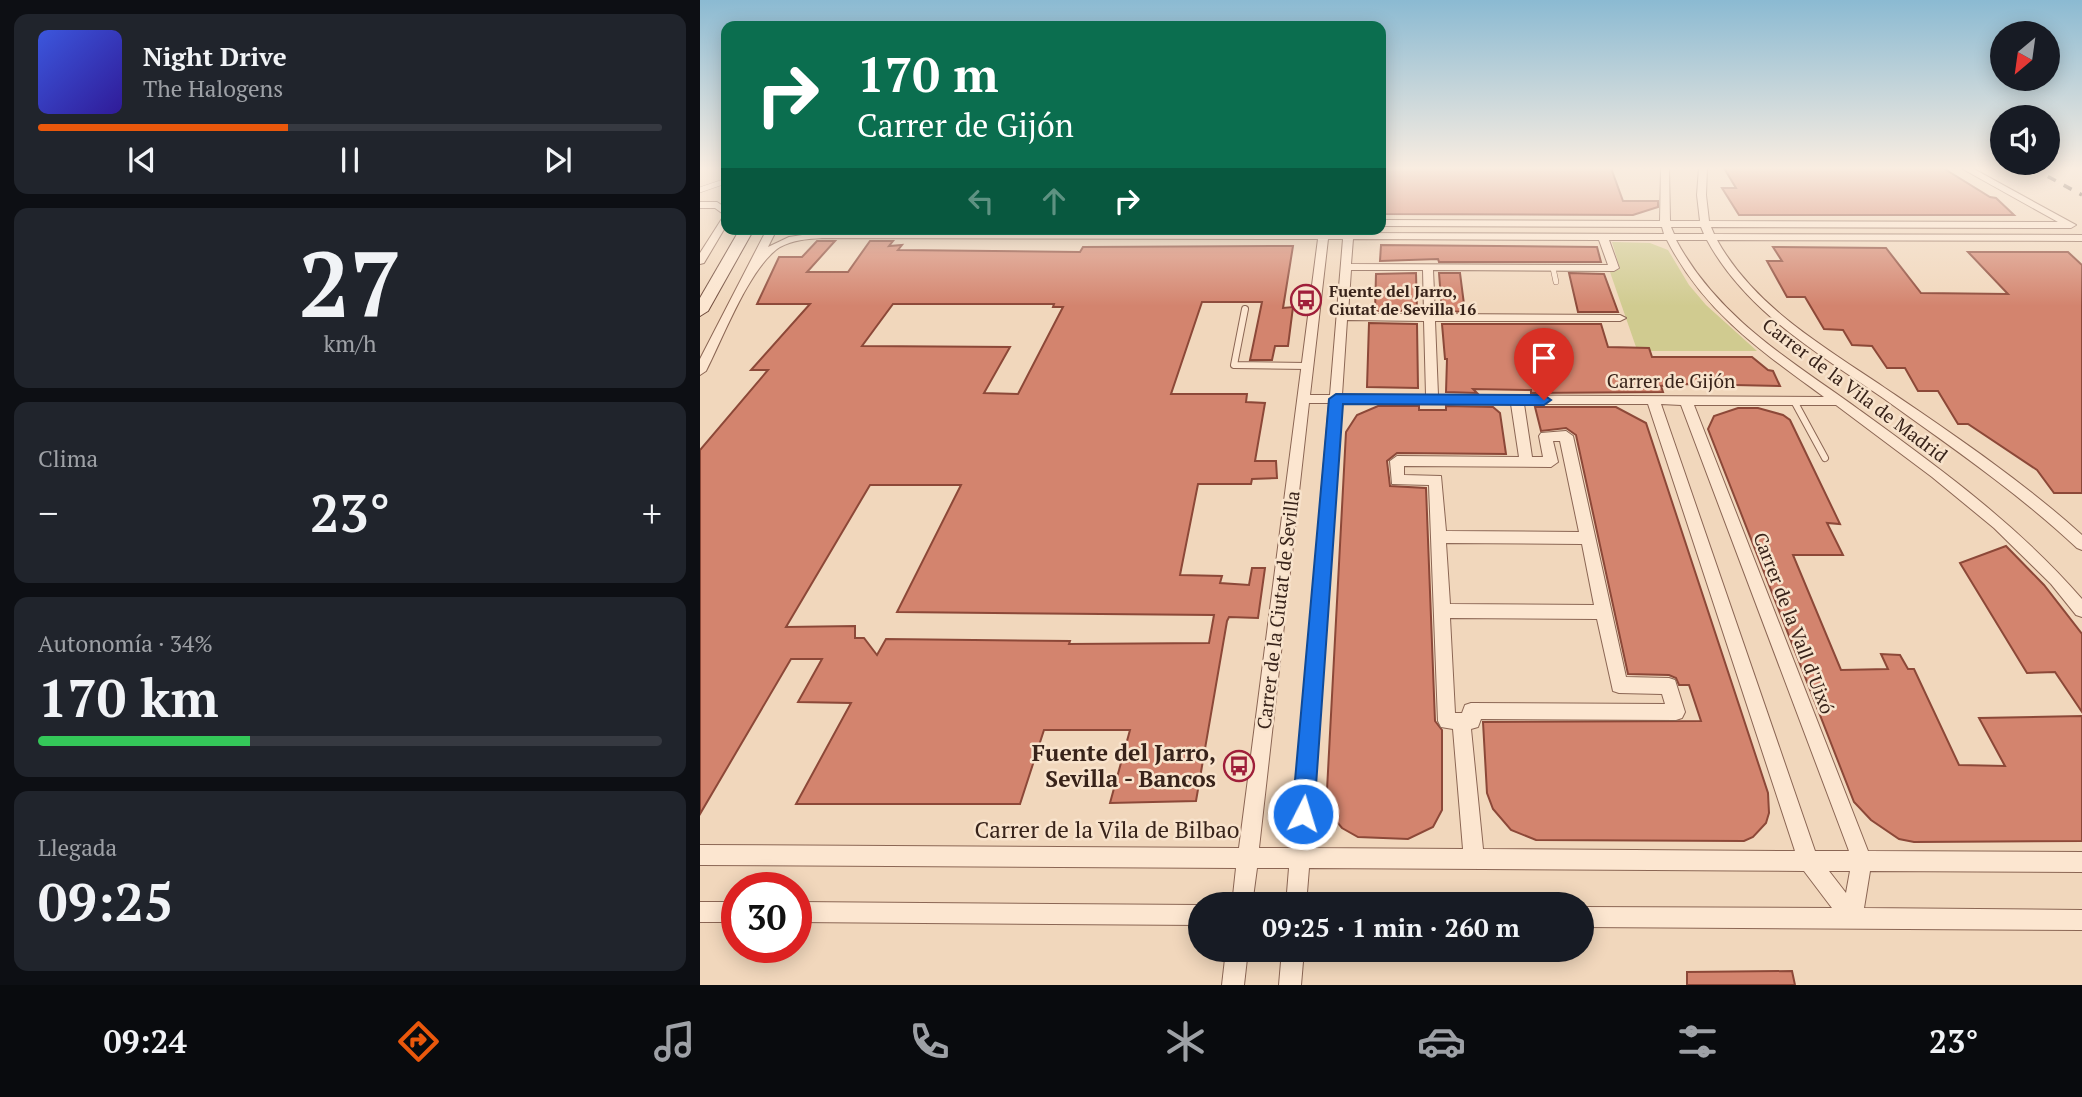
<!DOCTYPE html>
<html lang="es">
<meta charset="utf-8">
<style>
body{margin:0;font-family:"PT Serif",serif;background:#20242c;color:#f1f3f6;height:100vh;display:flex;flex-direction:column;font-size:26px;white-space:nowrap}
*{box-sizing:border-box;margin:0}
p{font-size:23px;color:#9ea1a6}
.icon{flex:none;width:38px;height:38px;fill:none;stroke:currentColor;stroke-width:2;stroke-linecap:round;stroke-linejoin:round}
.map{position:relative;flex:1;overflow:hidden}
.drawer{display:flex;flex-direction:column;gap:14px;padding:14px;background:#0d0f14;width:700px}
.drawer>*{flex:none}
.guide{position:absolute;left:21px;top:21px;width:665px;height:214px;border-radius:14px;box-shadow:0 4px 18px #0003;background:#0b6e4f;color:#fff;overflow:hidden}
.needle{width:46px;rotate:209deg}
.buttons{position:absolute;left:1290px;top:21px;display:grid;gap:14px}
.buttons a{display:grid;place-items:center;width:70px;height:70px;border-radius:50%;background:#171b24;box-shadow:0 4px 18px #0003;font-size:35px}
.speed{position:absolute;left:21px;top:872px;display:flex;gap:14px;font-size:35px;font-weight:700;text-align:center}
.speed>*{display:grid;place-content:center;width:91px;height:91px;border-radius:50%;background:#171b24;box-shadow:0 4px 18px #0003;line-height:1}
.speed .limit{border:10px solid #d22;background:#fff;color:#111}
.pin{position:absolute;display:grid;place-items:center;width:60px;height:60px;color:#fff;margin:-72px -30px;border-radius:50% 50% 50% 0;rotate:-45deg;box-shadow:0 0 7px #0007}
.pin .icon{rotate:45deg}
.me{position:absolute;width:77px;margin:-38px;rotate:5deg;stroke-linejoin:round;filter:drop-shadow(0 0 5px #0008)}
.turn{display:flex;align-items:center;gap:24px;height:147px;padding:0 21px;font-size:32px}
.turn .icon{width:91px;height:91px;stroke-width:2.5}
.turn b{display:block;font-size:49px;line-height:60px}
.lanes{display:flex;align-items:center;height:66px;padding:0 21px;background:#0003;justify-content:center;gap:35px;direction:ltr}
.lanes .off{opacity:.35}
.big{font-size:52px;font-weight:700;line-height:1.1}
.drawer .widget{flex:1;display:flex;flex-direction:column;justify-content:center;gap:10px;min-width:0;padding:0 24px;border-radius:14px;background:#20242c}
.drawer .dial{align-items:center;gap:0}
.dial b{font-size:91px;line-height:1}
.song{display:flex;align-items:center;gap:21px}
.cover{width:84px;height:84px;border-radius:10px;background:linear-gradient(135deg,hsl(230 70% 55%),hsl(250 70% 35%))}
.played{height:7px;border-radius:4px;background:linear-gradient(90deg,#ea580c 40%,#363941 40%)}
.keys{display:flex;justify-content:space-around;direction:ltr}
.heat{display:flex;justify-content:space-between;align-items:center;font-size:38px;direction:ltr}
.charge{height:10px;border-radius:5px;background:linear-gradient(90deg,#34c759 34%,#363941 0)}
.trip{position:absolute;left:488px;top:892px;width:406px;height:70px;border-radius:35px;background:#171b24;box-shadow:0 4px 18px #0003;font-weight:700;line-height:70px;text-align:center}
.menu{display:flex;height:112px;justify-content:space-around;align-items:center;background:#090b0e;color:#9ea1a6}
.menu .icon{width:49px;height:49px}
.menu .selected{color:#ea580c}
.menu b{font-size:32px;color:#f1f3f6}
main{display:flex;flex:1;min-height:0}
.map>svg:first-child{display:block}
.green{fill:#d0cb90}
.building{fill:#d3846e;stroke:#8c4838;stroke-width:2;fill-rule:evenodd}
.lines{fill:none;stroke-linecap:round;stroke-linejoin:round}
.lane-far1-casing{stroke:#8b6654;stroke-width:6}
.lane-casing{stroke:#8b6654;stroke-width:8}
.street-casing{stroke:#8b6654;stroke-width:2}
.secondary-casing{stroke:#6c4738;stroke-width:2}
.lane-far1{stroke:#fce6d0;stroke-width:5}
.lane{stroke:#fce6d0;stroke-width:6}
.street{fill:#fce6d0;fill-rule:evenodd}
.secondary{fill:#fce6d0;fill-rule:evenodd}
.rail{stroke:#38231a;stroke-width:3.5;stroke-dasharray:9 9;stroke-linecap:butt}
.route{fill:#1a73e8;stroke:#114b97;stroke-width:2}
.labels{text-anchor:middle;stroke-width:5;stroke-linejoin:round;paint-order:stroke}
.far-poi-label{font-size:16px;font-weight:bold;fill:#38231a;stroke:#f8e3cc;text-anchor:start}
.street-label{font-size:19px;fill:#38231a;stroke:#f8e3cc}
.near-poi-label{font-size:23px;font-weight:bold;fill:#38231a;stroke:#f8e3cc;text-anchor:end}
.near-street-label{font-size:23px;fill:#38231a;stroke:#f8e3cc}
</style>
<main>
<section class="drawer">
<div class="widget">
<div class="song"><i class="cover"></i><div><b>Night Drive</b><p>The Halogens</p></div></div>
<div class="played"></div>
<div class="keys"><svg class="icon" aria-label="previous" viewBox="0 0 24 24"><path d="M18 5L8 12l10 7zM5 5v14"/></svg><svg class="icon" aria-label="pause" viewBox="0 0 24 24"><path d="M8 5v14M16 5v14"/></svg><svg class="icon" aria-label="next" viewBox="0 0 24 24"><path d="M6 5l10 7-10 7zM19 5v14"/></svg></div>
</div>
<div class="widget dial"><b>27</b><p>km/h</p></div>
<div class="widget"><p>Clima</p>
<div class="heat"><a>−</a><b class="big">23°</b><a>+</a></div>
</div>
<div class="widget"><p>Autonomía · 34%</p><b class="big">170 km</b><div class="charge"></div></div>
<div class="widget"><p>Llegada</p><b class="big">09:25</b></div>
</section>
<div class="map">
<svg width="1382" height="985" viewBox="0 0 1382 985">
<rect width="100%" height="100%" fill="#f1d7bc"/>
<polygon class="green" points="912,242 950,243 968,250 989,285 1006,305 1057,351 950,351 949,348 936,347 910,272 920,269"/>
<g class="building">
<polygon points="681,168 911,168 923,201 958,201 958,207 933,215 681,214"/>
<polygon points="1024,168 1243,168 1290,197 1296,198 1314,215 1039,215 1022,188 1036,188"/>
<path d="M117,241H135L107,272H148L170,241H193L189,246L202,245L198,250L380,252L383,247L593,246L583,308L593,307L588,346H575L572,360H550L562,302H502L471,394H547L546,402L565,403L555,461H576L577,478L552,479L551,484H498L480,575L522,576L520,583L549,585L552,568H565L558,618L529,617L527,621L496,801L410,803L430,730H344L320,804H96L151,703L98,702L122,659H91L0,814V450L68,370H51L110,304H57L79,257H102ZM193,304H354L353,307H363L318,394L284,393L310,347L162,346ZM170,485H261L197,612L514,615L509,643L369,644L370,641L186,639L177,655L164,638H155V626L86,627Z"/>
<polygon points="681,245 897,247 901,262 739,262 738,259 680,261"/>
<polygon points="1073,247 1186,248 1221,293 1308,294 1268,252 1368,252 1382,265 1382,493 1354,493 1337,470 1268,424 1258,424 1238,391 1218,391 1205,368 1187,368 1172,346 1152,345 1143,330 1124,329 1105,297 1087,297 1067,261 1082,261"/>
<polygon points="716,273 717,311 675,311 676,274"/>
<polygon points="739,273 760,273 765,312 742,311"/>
<polygon points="869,273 904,274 918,312 878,312"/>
<polygon points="669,323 717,324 718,388 667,387"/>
<polygon points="742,324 901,324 908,347 949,348 952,357 1052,357 1068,370 1073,371 1080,386 988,384 961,386 963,392 831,393 831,390 773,389 777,393 746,392 747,359 745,359"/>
<polygon points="678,406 719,406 719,410 746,410 746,406 793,407 800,413 806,454 697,453 687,461 690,486 726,488 735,721 742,730 742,810 733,827 708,839 658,837 642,828 626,809 646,432 657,415"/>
<polygon points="835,407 916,407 946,423 1068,793 1069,813 1066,823 1053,837 1044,841 836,840 811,830 793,809 787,793 783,722 1001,721 989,685 979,685 976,678 969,675 928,674 876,435 866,428 841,431"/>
<polygon points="1038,408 1058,408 1083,415 1090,420 1140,524 1127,523 1143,555 1093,555 1141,670 1188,669 1181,654 1200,655 1208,669 1214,669 1259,765 1305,766 1279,718 1382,716 1382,841 1214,842 1199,839 1171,820 1154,802 1008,429 1014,416"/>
<polygon points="1306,546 1344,585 1382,634 1382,712 1355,672 1327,673 1260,563"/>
<polygon points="1092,971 1095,985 987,985 987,972"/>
</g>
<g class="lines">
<g class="lane-far1-casing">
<g id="lane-far1">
<polyline points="0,190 26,181"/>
<polyline points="853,268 856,282"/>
</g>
</g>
<g class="lane-casing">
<g id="lane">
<polyline points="545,309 534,365 607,366"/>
<polyline points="1094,401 1125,458"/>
</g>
</g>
<g class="street-casing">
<g id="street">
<path d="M961,168H969L970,221H1000L997,195L999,168H1007L1006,195L1009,221L1358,222L1261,168H1272L1376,225L1371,228L1011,227L1014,234L1382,235V241L1017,240C1054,306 1121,345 1182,386C1251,433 1320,479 1382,535V550L1377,548C1317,492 1250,446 1183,398C1118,353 1046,312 1007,240H976C1018,318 1089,359 1158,409C1238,467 1317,524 1382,599V617L1376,615L1351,584L1294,528L1232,477L1136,405H994L1168,851L1382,852V872L1170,871L1164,908L1382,910V930L882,927V907L1132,908L1104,871L609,868L606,905H586L589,868H557L552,905H532L536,868L0,865V845L539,848L618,239L122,238C107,239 93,240 80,247C50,266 23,338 6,371L0,375V359L67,229H77L68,247L89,237L122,232L619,233V229H629L628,233H644V229H654V233L964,234L962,227L681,226V220L960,221ZM971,227H1001L1004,234H974ZM628,239H643L630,395H610ZM653,239L899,240L908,265L651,264ZM909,240H967C1003,311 1061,351 1124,397L738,395L735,321H920L926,318L920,315L735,314L733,270L914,271L919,268ZM651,270H723L724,314H648ZM647,320L724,321L726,395H642ZM609,403H629L591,848H559ZM642,403L811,404L819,457L697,456L690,461L692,484L729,485L738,721L741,727L753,729L763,849L610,848ZM824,404H948L1095,851L783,849L771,729L778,727L781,719L976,720L982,718L985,712L975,680L969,678L926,677L873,436L866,431L841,433L839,436L843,457H832ZM961,404L981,405L1149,851H1115ZM853,441H860L879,532L746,531L741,476L704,475V466L851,467L858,462ZM746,543L882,544L894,605L750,604ZM750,618L897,619L913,691L919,693L962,694L965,704L771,703L765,705L762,713H755ZM1129,871H1150L1146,893Z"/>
<polygon points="0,202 17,202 26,208 26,216 15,208 0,208"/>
<polygon points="26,216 26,226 4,263 0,264 0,253 23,217"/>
<rect x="0" y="902" width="37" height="20"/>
<polygon points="96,902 500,905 500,925 96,922"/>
<polygon points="526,950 548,950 544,985 522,985"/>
<polygon points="582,950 604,950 601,985 579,985"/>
</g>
</g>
<g class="secondary-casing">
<polygon id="secondary" points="40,229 54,229 8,311 0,316 0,298"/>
</g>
<use href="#lane-far1" class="lane-far1"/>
<use href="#lane" class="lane"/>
<use href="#street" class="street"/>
<use href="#secondary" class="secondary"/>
<polyline class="rail" points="1332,168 1382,195"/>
</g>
<linearGradient id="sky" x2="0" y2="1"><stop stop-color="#8bbad2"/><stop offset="0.55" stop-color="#f9ede1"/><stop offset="1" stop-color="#f9ede1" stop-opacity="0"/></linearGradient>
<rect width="1382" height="306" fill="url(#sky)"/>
<polygon class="route" points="636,394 844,395 851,400 844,405 643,404 614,814 611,822 603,825 595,822 592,814 629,399"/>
<defs>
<g id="bus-ring" transform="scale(1.575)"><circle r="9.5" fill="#f8e3cc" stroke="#9f1f3a" stroke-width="1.5"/><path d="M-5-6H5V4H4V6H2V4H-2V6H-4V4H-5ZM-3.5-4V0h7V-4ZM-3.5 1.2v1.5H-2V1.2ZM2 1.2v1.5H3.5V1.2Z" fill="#9f1f3a"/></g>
</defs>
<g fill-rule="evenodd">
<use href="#bus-ring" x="606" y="300"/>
<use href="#bus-ring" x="539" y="766"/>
</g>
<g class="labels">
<g class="far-poi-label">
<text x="629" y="297">Fuente del Jarro,<tspan x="629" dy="18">Ciutat de Sevilla 16</tspan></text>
</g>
<g class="street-label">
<text x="971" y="388">Carrer de Gijón</text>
<text transform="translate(1155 390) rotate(37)" y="7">Carrer de la Vila de Madrid</text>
<text transform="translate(578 610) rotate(-83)" y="7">Carrer de la Ciutat de Sevilla</text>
<text transform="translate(1094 623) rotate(69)" y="7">Carrer de la Vall d'Uixó</text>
</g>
<g class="near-poi-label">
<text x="516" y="761">Fuente del Jarro,<tspan x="516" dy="26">Sevilla - Bancos</tspan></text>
</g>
<g class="near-street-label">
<text x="407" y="838">Carrer de la Vila de Bilbao</text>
</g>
</g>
</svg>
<div class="buttons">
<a><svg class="needle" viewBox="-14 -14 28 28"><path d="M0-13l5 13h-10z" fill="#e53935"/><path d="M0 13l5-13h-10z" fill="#9ea1a6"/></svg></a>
<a><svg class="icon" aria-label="sound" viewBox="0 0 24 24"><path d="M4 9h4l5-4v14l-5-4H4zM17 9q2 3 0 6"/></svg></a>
</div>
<div class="speed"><div class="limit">30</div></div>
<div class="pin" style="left:844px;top:400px;background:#d93025"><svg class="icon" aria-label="arrive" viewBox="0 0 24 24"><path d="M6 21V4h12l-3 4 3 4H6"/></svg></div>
<svg class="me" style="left:603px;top:814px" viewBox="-20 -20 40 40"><circle r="17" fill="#1a73e8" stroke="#fff" stroke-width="3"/><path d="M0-11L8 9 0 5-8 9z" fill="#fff"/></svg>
<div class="trip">09:25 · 1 min · 260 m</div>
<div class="guide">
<div class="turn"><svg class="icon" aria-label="right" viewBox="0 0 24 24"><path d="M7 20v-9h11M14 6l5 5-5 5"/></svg><div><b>170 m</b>Carrer de Gijón</div></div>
<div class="lanes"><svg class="icon off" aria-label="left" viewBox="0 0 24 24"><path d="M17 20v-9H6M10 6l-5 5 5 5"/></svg><svg class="icon off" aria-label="ahead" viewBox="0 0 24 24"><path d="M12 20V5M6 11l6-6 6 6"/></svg><svg class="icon" aria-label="right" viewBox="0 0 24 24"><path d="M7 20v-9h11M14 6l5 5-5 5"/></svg></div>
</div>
</div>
</main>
<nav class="menu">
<b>09:24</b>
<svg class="icon selected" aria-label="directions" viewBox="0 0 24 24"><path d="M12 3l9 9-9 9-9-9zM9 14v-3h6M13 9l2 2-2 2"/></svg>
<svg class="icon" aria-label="music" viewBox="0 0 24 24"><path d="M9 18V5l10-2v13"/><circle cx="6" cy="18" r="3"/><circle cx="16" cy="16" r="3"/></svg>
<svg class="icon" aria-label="phone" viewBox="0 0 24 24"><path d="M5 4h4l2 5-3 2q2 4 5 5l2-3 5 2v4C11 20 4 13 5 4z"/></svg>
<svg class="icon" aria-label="climate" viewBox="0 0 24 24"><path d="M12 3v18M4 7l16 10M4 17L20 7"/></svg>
<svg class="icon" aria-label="car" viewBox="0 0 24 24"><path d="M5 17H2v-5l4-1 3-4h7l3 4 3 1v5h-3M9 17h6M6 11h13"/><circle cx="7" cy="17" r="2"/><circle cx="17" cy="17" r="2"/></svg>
<svg class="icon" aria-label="filters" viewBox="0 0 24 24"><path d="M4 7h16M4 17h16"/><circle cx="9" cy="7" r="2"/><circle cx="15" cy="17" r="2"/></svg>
<b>23°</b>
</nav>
